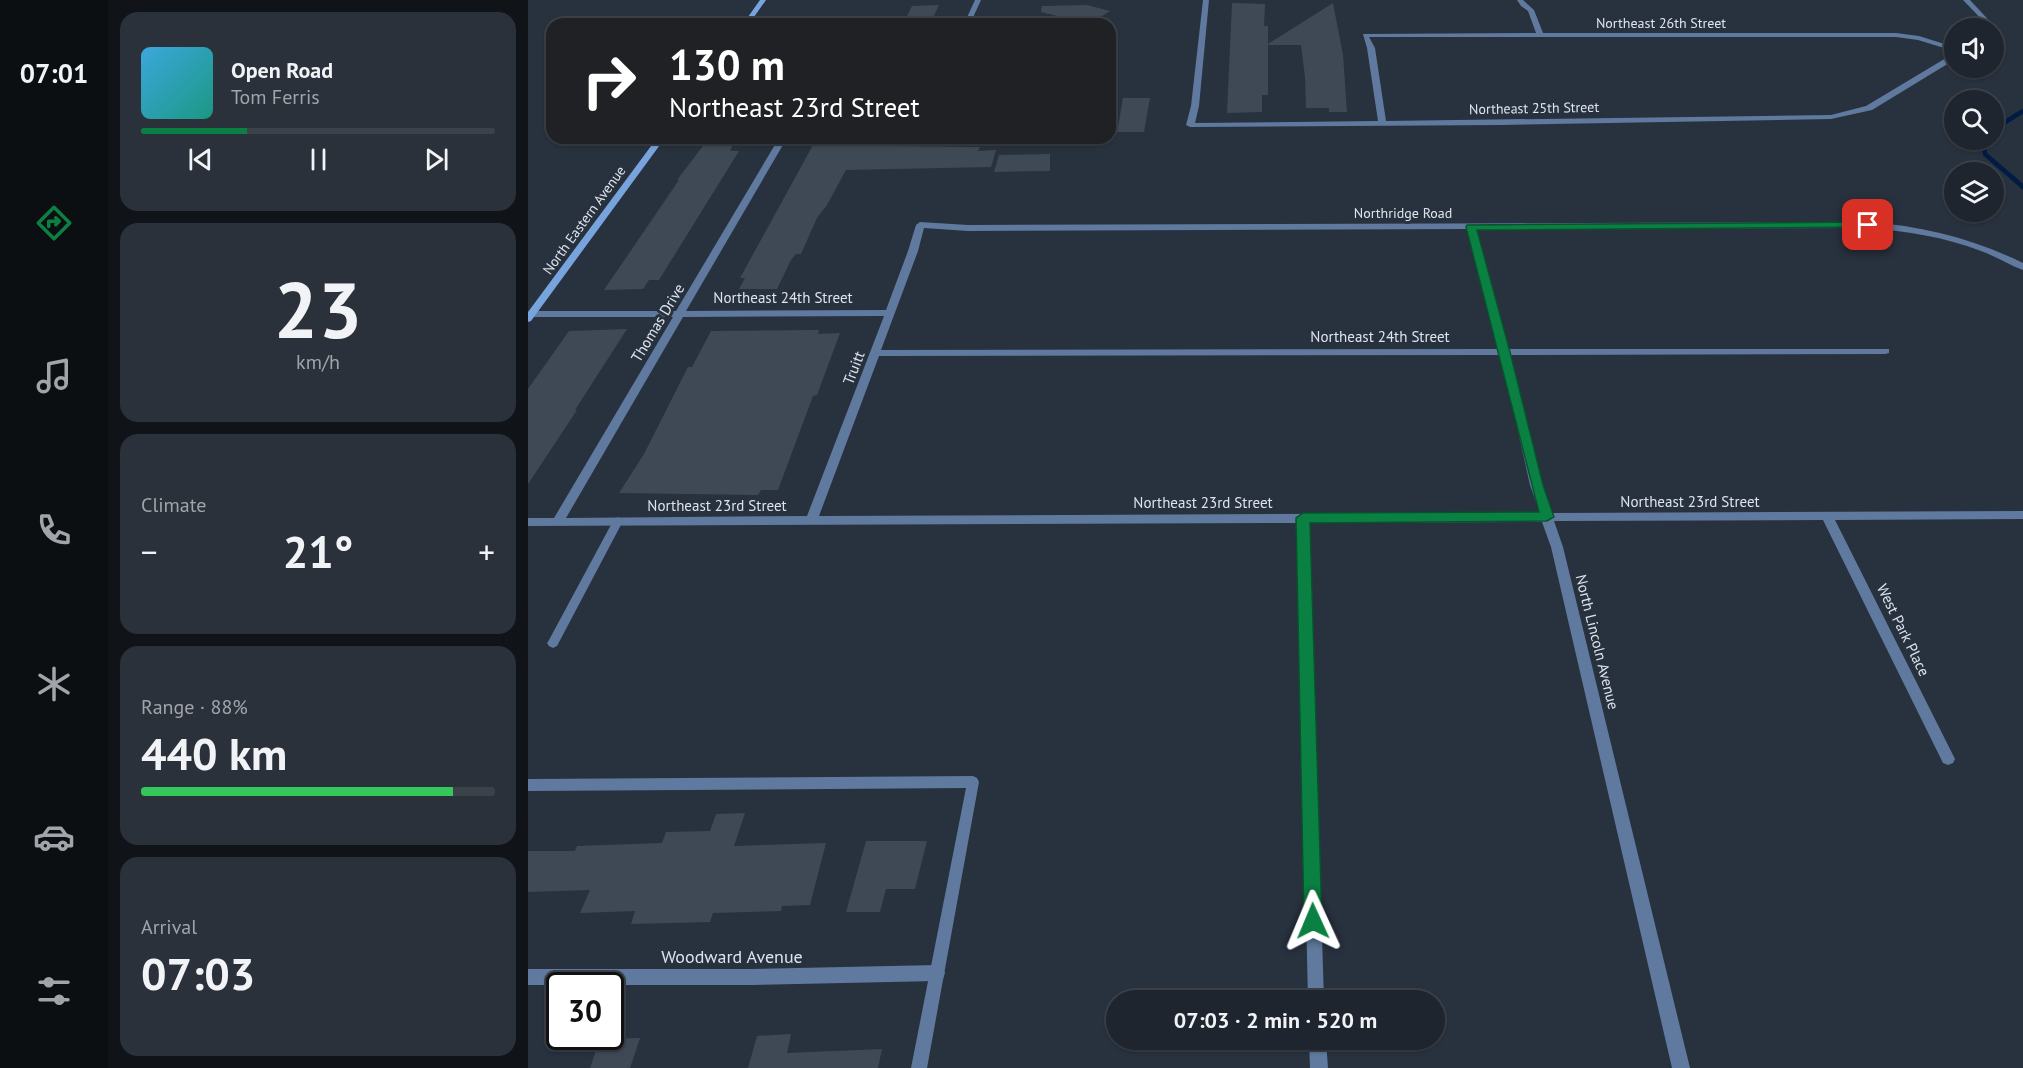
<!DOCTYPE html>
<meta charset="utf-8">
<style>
body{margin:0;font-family:"PT Sans",sans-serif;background:#2b313a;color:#f1f3f6;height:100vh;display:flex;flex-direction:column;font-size:22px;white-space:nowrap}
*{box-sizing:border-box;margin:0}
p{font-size:20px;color:#a1a5aa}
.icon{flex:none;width:33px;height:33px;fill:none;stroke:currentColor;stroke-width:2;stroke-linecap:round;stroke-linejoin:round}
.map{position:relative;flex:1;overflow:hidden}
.side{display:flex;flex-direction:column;gap:12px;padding:12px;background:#101419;width:420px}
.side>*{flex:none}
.guide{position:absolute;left:18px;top:18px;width:570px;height:126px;border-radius:18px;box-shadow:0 2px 4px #0004,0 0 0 2px #3c424a;background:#202124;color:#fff;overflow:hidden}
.tools{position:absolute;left:1416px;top:18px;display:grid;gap:12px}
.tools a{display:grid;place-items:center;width:60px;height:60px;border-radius:50%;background:#1e252e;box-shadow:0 2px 4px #0004,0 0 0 2px #3c424a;font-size:30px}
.speed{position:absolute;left:18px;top:972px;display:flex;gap:12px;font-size:30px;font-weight:700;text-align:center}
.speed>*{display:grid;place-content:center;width:78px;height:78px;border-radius:50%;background:#1e252e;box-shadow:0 2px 4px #0004,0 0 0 2px #3c424a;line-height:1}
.speed .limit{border:3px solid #111;border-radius:9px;background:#fff;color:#111}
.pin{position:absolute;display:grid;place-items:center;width:51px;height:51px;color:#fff;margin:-26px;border-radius:12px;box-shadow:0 3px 9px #0006}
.me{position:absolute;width:66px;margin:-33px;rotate:359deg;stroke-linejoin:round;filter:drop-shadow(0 0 4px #0008)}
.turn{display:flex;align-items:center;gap:21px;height:126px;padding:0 24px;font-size:27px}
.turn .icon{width:78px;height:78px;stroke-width:2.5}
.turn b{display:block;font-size:42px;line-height:51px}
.big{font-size:45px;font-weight:800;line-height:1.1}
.side .widget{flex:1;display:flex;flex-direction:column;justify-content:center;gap:9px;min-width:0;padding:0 21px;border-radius:18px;background:#2b313a}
.side .dial{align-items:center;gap:0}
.dial b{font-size:78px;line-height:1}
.song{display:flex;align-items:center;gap:18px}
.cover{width:72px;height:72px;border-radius:9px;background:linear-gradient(135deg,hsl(200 70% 55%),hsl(170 70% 35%))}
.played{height:6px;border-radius:3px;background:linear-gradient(90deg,#0b8043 30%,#3c424a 30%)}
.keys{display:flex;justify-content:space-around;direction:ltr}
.heat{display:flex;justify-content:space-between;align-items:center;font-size:33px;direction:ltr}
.charge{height:9px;border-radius:4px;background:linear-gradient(90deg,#34c759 88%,#3c424a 0)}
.trip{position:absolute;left:578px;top:990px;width:339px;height:60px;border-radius:30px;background:#1e252e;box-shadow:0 2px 4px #0004,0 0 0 2px #3c424a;font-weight:800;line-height:60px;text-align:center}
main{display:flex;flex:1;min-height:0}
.menu{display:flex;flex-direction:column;width:108px;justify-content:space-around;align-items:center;background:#0c0f12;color:#a1a5aa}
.menu .icon{width:42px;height:42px}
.menu .selected{color:#0b8043}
.menu b{font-size:27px;color:#f1f3f6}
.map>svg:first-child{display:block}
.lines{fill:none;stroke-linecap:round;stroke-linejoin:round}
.stream-far1{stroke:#001c43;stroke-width:4.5}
.stream{stroke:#001c43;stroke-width:5}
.building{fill:#3f4956}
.service{fill:#5f7a9e;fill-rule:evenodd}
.minor{fill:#5f7a9e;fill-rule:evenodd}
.secondary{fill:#78a4dd;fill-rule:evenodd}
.route{fill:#0b8043;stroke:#07532c;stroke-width:1.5}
.labels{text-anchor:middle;stroke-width:6;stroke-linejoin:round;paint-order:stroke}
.far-street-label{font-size:14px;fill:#dee4ed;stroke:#28313e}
.street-label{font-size:15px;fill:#dee4ed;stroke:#28313e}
.near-street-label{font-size:18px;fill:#dee4ed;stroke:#28313e}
</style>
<main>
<nav class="menu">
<b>07:01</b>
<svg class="icon selected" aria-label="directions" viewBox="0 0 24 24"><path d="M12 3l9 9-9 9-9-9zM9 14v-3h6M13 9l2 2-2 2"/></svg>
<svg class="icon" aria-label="music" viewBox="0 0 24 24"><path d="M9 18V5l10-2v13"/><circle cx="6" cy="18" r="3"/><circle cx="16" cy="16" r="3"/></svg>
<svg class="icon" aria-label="phone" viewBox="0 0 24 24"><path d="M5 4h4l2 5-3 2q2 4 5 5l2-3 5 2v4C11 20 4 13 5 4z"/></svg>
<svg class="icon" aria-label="climate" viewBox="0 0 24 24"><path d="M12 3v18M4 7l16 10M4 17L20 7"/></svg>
<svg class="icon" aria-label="car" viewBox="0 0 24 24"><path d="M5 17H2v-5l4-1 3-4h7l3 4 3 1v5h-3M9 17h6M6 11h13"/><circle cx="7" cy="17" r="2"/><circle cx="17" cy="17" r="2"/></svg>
<svg class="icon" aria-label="filters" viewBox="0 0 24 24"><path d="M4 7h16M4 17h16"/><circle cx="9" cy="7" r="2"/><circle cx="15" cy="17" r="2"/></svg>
</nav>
<section class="side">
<div class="widget">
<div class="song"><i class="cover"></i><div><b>Open Road</b><p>Tom Ferris</p></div></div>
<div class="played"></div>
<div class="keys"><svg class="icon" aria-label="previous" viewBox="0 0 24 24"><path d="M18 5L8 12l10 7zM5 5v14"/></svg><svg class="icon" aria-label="pause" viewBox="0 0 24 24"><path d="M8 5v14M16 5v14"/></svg><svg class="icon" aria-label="next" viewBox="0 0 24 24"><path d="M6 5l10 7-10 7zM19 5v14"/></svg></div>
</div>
<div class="widget dial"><b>23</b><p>km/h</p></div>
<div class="widget"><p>Climate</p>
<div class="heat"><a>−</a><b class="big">21°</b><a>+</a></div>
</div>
<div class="widget"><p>Range · 88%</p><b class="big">440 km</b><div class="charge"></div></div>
<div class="widget"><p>Arrival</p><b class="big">07:03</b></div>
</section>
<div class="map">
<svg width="1495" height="1068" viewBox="0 0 1495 1068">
<rect width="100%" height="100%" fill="#28313e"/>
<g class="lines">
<g class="stream-far1">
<polyline points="1466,129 1495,111"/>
<polyline points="1455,140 1457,154 1487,180"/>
</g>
<polyline class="stream" points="1485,178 1495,187"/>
</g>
<g class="building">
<polygon points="704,3 737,4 736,26 740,26 740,44 805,3 815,55 819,112 801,112 801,108 778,108 777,77 773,45 740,45 740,95 734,95 734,112 699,113"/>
<polygon points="411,5 402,24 375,24 384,6"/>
<polygon points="559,5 582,11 561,24 513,12 514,6"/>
<polygon points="595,98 622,98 616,132 589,132"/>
<polygon points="181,138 208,138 202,151 211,151 131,280 121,280 115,289 76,290 151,180 149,180"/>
<polygon points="285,145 452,147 450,151 468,150 463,167 318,170 299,205 289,218 273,254 268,254 263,260 249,289 211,289 217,278 212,278"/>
<polygon points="522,154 522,171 466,172 471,155"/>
<polygon points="99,329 47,410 49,410 0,484 0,389 41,331"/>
<polygon points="291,330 290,334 312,333 289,395 285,396 250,490 233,490 230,495 91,493 116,454 160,367 164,367 183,331"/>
<polygon points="217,813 206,846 298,843 282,905 254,906 253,911 185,913 182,922 103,924 107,911 52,913 62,890 0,892 0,851 47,851 49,846 134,843 138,832 182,831 188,814"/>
<polygon points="338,841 399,841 387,889 358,889 352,912 318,912"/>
<polygon points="263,1034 259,1053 354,1049 350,1068 220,1068 229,1036"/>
<polygon points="112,1038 102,1068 62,1068 72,1039"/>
</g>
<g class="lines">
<g class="service">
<polygon points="90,517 95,521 29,646 25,648 21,646 19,643 21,640 85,521"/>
<polygon points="445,776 449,778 451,782 399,1068 383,1068 438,788 0,791 0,779"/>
</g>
<g class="minor">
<polygon points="447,0 453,0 442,24 436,24"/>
<polygon points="675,0 681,0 671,106 667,123 850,121 839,48 835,34 1008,33 1000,11 993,6 989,0 995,0 1006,10 1015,33 1368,33 1391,36 1426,47 1426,51 1390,40 1368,37 841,37 847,48 858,121 1303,115 1338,106 1423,55 1426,55 1426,60 1344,110 1303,119 974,125 662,127 658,125 663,106"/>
<polygon points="1435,0 1442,0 1467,27 1467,29 1462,28"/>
<path d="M251,138H259L158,311L358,310L380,251L388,225L392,222L440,225L1340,222C1395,226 1446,239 1495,263V270C1481,265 1467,256 1453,251C1416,237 1379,231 1340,228L948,229L981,349H1361V353L1357,354L983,355L1014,485L1023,513L1495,511V519L1307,520L1425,755L1427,759L1425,763L1420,765L1415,763L1295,520L1026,521L1035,547L1162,1068H1144L1023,547L1014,522L781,523L796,1000H780L769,523L0,526V518H26L145,317H4L1,316L0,313L4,311H148ZM396,228L440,231L939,229L971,349L353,350L390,251ZM356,316L279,516L38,518L155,317ZM973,355L1002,485L1012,513L291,516L351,356Z"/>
<polygon points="409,965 415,967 417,973 415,979 409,981 223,985 0,985 0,969 223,969"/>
<polygon points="781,1040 798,1040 800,1068 782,1068"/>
</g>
<g class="secondary">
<polygon points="232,0 238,0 221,24 215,24"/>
<polygon points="129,138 137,138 3,321 0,322 0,312"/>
</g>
</g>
<polygon class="route" points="1340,222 1345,225 1343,227 949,230 982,352 1015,485 1026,517 1019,521 782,523 794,921 792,928 785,930 779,928 776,921 768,518 775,513 1011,512 938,227 939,225"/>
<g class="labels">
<g class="far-street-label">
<text x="1133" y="28">Northeast 26th Street</text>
<text transform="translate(1006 108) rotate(-1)" y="5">Northeast 25th Street</text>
<text x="875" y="218">Northridge Road</text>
<text transform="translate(56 220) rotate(-54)" y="5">North Eastern Avenue</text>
</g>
<g class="street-label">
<text x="255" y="303">Northeast 24th Street</text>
<text transform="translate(130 323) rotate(-59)" y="5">Thomas Drive</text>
<text x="852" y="342">Northeast 24th Street</text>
<text transform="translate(326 368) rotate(-69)" y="5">Truitt</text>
<text x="1162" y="507">Northeast 23rd Street</text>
<text x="675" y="508">Northeast 23rd Street</text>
<text x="189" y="511">Northeast 23rd Street</text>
<text transform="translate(1375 630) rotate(64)" y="5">West Park Place</text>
<text transform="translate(1069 642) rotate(76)" y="5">North Lincoln Avenue</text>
</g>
<g class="near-street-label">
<text x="204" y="963">Woodward Avenue</text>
</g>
</g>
</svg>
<div class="tools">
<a><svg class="icon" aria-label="sound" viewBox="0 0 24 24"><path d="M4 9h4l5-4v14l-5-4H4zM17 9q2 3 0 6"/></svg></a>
<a><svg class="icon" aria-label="search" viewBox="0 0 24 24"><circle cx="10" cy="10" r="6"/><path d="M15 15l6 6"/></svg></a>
<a><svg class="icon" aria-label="layers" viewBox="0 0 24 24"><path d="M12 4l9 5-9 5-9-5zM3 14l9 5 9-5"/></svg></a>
</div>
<div class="speed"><div class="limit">30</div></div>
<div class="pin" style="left:1340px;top:225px;background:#d93025"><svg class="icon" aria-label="arrive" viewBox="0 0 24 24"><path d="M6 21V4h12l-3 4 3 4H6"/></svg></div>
<svg class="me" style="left:785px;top:921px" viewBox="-20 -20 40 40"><path d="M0-17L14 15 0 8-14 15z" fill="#0b8043" stroke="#fff" stroke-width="4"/></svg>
<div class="trip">07:03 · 2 min · 520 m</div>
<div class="guide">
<div class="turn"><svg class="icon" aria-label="right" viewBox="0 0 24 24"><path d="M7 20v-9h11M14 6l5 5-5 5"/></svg><div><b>130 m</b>Northeast 23rd Street</div></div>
</div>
</div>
</main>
